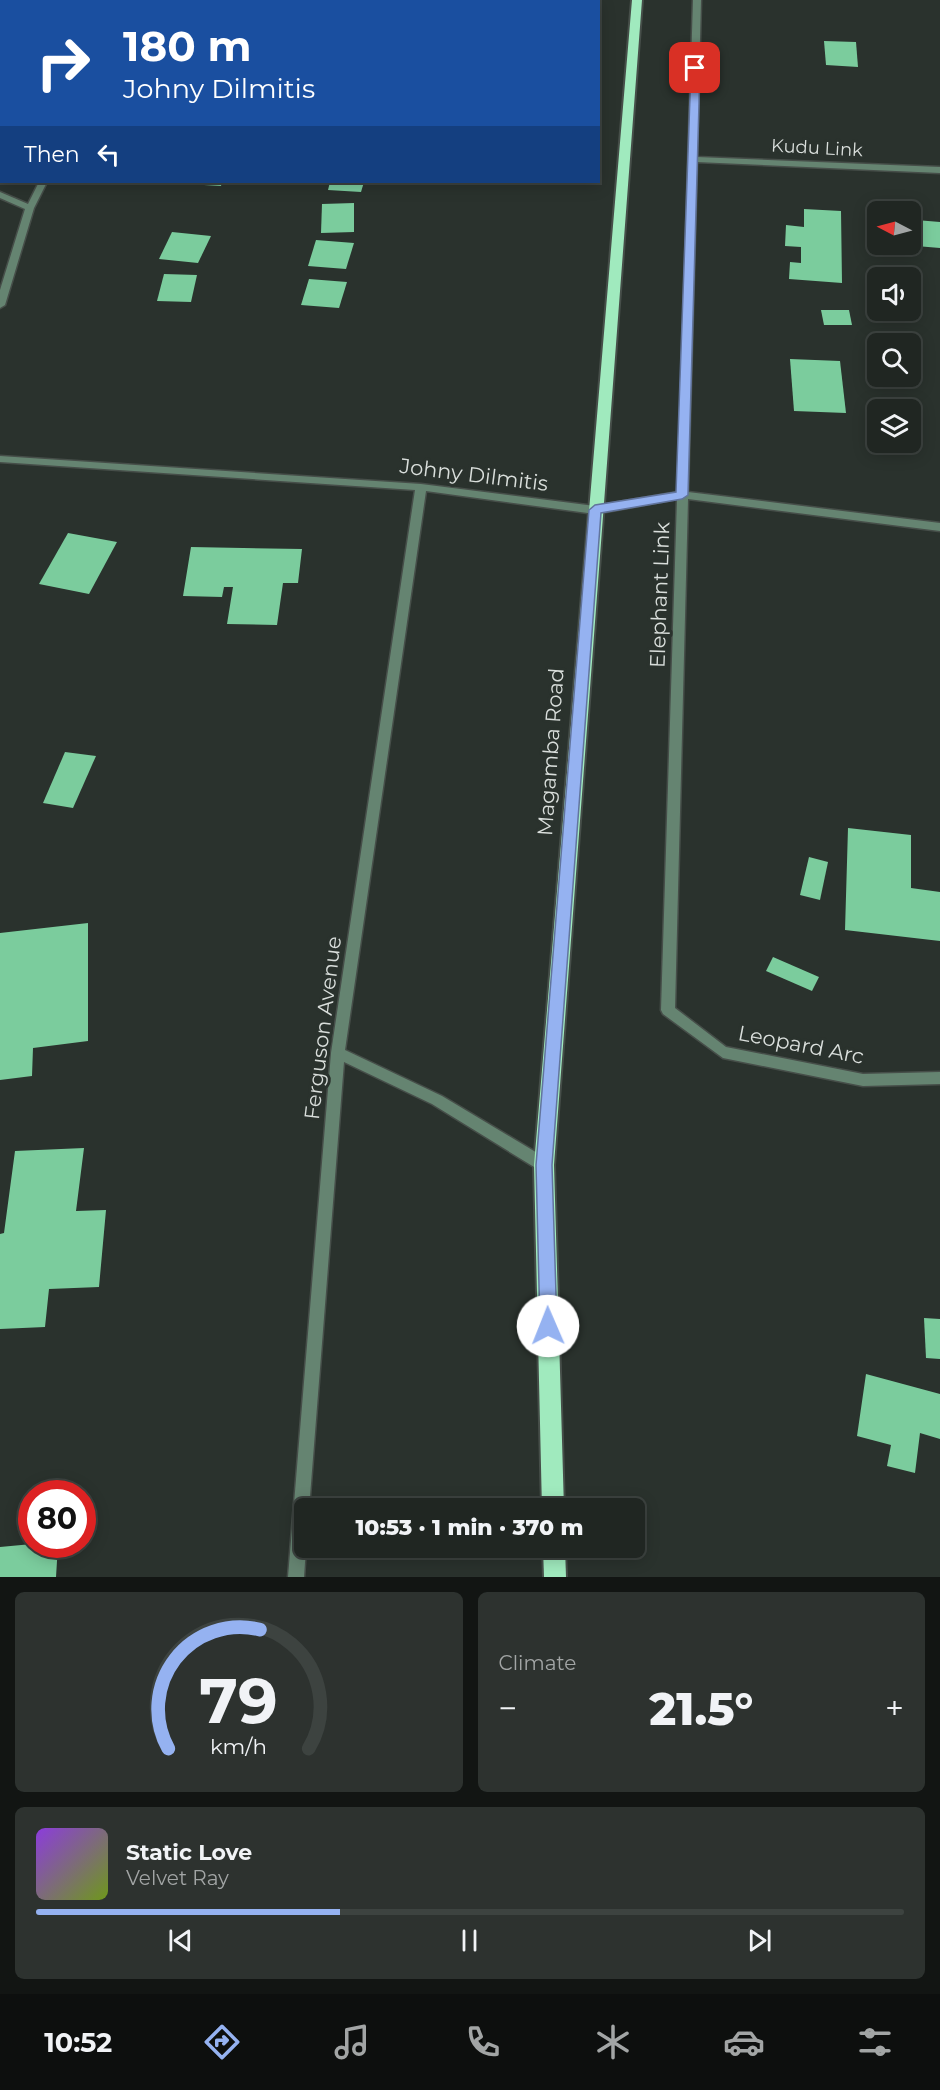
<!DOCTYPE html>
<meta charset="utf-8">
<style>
body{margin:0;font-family:Montserrat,sans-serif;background:#2d322f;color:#f1f3f6;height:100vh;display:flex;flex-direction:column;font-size:22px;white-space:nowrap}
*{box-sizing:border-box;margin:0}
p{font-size:20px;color:#a2a5a5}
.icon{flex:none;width:33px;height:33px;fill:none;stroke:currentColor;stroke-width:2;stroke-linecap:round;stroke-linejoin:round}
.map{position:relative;height:1577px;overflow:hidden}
.panel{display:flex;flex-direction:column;gap:15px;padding:15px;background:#121513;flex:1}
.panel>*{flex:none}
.guide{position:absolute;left:0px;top:0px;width:600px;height:183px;box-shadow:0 3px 15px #0003,0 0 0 2px #3d4340;background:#1a4fa0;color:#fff;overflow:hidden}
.needle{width:39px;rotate:276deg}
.buttons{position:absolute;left:867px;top:201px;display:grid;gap:12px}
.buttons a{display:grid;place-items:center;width:54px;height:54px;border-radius:9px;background:#202622;box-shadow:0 3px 15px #0003,0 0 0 2px #3d4340;font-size:30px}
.speed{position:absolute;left:18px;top:1480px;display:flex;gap:12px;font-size:30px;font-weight:700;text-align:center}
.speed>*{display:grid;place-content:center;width:78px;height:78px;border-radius:50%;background:#202622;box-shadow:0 3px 15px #0003,0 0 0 2px #3d4340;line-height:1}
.speed .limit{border:9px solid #d22;background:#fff;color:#111}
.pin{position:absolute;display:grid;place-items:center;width:51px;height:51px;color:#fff;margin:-26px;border-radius:12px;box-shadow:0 3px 9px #0006}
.me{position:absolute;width:66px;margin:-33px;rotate:359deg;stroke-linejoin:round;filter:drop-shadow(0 0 4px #0008)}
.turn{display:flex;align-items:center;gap:21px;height:126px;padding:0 24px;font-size:27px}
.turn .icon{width:78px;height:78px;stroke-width:2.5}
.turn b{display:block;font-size:42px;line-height:51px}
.then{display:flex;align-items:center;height:57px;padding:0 24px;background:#0003;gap:12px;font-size:22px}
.big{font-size:45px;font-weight:800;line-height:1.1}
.panel .widget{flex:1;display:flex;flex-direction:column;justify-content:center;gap:9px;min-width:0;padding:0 21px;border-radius:9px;background:#2d322f}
.panel .dial{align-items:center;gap:0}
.dial svg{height:156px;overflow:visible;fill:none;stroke:#3d4340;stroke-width:7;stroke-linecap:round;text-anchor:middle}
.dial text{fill:#f1f3f6;stroke:none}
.song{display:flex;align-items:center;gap:18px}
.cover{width:72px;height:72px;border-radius:9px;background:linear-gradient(135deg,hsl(270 70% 55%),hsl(80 70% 35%))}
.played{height:6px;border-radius:3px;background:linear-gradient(90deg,#95b2f1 35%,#3d4340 35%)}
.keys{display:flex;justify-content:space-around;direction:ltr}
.heat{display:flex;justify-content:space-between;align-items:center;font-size:33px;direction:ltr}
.panel .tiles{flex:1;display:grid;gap:15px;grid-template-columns:1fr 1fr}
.widget:last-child{grid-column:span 2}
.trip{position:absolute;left:294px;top:1498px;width:351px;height:60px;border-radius:9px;background:#202622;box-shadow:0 3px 15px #0003,0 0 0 2px #3d4340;font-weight:800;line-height:60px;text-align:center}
.menu{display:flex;height:96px;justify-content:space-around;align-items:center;background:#0d0f0e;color:#a2a5a5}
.menu .icon{width:42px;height:42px}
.menu .selected{color:#95b2f1}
.menu b{font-size:27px;color:#f1f3f6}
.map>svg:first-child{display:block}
.building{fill:#7bcc9d}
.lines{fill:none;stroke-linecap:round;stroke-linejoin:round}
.service-casing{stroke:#464e49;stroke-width:3}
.minor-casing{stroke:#464e49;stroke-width:3}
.trunk-casing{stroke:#464e49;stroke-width:4}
.service{fill:#658471;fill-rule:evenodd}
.minor{fill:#658471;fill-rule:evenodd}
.trunk{fill:#a0eabe;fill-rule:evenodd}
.route{fill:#95b2f1;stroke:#61749d;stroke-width:1.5}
.labels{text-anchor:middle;stroke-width:6;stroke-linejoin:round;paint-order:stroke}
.far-street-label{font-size:18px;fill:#d9dedb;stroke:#2a322d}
.street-label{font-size:21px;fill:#d9dedb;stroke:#2a322d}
</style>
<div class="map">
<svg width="940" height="1577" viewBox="0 0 940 1577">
<rect width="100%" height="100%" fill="#2a322d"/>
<g class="building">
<polygon points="824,41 856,42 858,67 826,65"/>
<polygon points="188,182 222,182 221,186 187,184"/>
<polygon points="330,182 364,182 361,192 328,190"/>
<polygon points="354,203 354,232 321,233 322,204"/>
<polygon points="804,209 841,211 842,283 789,279 790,262 801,263 801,247 785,246 786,225 804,227"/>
<polygon points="916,220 940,222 940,248 916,246"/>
<polygon points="172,232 211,236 198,263 159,259"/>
<polygon points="316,240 354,243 346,269 308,266"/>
<polygon points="164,274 197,275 191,302 157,301"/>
<polygon points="309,279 347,282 339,308 301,305"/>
<polygon points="821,310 849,310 852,325 824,325"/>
<polygon points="790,359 840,361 846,413 794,411"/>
<polygon points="68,533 117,542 89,594 39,584"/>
<polygon points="191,547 302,549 298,583 283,583 277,625 227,624 233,587 224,587 222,597 183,596"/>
<polygon points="65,752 96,756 73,808 43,803"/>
<polygon points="848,828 911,835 911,888 940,892 940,941 845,930"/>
<polygon points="809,857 828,862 820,900 800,895"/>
<polygon points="88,923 88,1041 33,1048 32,1076 0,1080 0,933"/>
<polygon points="773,957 819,977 812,991 766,971"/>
<polygon points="84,1148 76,1211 106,1210 99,1287 49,1289 45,1327 0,1329 0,1234 4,1233 15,1151"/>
<polygon points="924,1318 940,1319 940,1359 926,1358"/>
<polygon points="866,1374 940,1394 940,1439 920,1433 915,1473 887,1466 891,1445 857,1436"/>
<polygon points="32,1544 58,1545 56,1577 0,1577 0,1547"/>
</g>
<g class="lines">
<g class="service-casing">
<g id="service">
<rect x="129" y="0" width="8" height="2"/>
<polygon points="39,182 47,182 34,208 5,305 0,308 0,290 25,209 0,198 0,192 28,204"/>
</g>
</g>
<g class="minor-casing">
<polygon id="minor" points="693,0 701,0 697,157 940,167 940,173 697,162 688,492 940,523 940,531 688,499 675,1008 726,1047 863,1074 940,1072 940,1084 863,1086 723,1058 663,1014 661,1010 677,499 595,514 426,491 345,1050 442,1096 549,1160 551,1165 549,1170 544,1171 539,1170 432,1104 344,1062 309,1509 304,1509 304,1548 306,1548 304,1577 288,1577 331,1053 415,490 0,462 0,456 421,484 595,506 678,492"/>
</g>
<g class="trunk-casing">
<g id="trunk">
<polygon points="632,0 642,0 554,1165 564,1509 542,1509 534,1165"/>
<polygon points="543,1548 565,1548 566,1577 544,1577"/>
</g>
</g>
<use href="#service" class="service"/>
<use href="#minor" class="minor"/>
<use href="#trunk" class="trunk"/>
</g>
<polygon class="route" points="695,65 700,68 688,495 682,499 601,513 552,1165 557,1326 554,1331 548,1334 542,1331 540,1326 536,1165 589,510 595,505 676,492 691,68"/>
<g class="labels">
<g class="far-street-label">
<text transform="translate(817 148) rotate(3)" y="6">Kudu Link</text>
</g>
<g class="street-label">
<text transform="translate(474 475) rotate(7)" y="7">Johny Dilmitis</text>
<text transform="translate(660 595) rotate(-88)" y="7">Elephant Link</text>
<text transform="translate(551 752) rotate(-86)" y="7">Magamba Road</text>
<text transform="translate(323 1028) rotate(-83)" y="7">Ferguson Avenue</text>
<text transform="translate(801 1045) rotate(11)" y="7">Leopard Arc</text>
</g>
</g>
</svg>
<div class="buttons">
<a><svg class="needle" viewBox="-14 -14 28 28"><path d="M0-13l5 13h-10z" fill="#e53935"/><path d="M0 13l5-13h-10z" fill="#a2a5a5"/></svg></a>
<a><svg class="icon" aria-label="sound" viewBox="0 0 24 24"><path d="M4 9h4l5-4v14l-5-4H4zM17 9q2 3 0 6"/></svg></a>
<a><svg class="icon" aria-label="search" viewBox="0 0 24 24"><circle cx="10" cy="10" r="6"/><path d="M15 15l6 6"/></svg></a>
<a><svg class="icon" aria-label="layers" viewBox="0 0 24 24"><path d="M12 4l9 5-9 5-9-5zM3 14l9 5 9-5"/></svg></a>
</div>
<div class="speed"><div class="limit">80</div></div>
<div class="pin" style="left:695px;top:68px;background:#d93025"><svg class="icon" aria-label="arrive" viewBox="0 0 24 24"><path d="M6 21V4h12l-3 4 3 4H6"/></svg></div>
<svg class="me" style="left:548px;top:1326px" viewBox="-20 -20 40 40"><circle r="19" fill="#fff"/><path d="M0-13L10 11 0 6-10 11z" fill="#95b2f1"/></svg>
<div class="trip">10:53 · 1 min · 370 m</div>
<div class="guide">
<div class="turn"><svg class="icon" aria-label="right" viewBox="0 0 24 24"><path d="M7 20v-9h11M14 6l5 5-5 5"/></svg><div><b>180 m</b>Johny Dilmitis</div></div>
<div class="then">Then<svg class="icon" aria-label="left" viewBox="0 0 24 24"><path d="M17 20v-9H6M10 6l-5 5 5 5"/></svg></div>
</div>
</div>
<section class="panel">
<div class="tiles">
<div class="widget dial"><svg viewBox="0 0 100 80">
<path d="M14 69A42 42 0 1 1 86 69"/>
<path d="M14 69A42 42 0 0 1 61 8" stroke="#95b2f1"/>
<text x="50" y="56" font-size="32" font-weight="700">79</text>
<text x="50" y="72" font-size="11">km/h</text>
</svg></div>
<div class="widget"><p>Climate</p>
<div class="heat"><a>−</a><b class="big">21.5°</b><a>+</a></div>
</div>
<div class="widget">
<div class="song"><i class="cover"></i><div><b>Static Love</b><p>Velvet Ray</p></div></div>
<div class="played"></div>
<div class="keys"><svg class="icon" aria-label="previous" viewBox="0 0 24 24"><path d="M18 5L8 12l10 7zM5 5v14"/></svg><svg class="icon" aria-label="pause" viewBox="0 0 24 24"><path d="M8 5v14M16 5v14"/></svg><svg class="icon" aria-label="next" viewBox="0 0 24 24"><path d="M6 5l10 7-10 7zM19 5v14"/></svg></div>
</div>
</div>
</section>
<nav class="menu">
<b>10:52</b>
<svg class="icon selected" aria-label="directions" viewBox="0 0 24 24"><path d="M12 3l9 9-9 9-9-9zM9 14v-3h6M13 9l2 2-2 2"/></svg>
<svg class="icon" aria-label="music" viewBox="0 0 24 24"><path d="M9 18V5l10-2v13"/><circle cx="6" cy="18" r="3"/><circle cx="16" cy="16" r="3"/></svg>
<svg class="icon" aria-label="phone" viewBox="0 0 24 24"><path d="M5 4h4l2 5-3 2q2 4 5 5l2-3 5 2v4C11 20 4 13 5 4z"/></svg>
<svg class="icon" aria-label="climate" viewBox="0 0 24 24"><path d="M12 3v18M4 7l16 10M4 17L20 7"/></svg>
<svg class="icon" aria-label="car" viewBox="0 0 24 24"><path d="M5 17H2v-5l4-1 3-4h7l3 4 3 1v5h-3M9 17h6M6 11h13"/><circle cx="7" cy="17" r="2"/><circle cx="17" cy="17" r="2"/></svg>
<svg class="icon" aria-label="filters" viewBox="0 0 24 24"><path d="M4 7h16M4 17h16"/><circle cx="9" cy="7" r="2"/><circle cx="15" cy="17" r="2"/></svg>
</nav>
